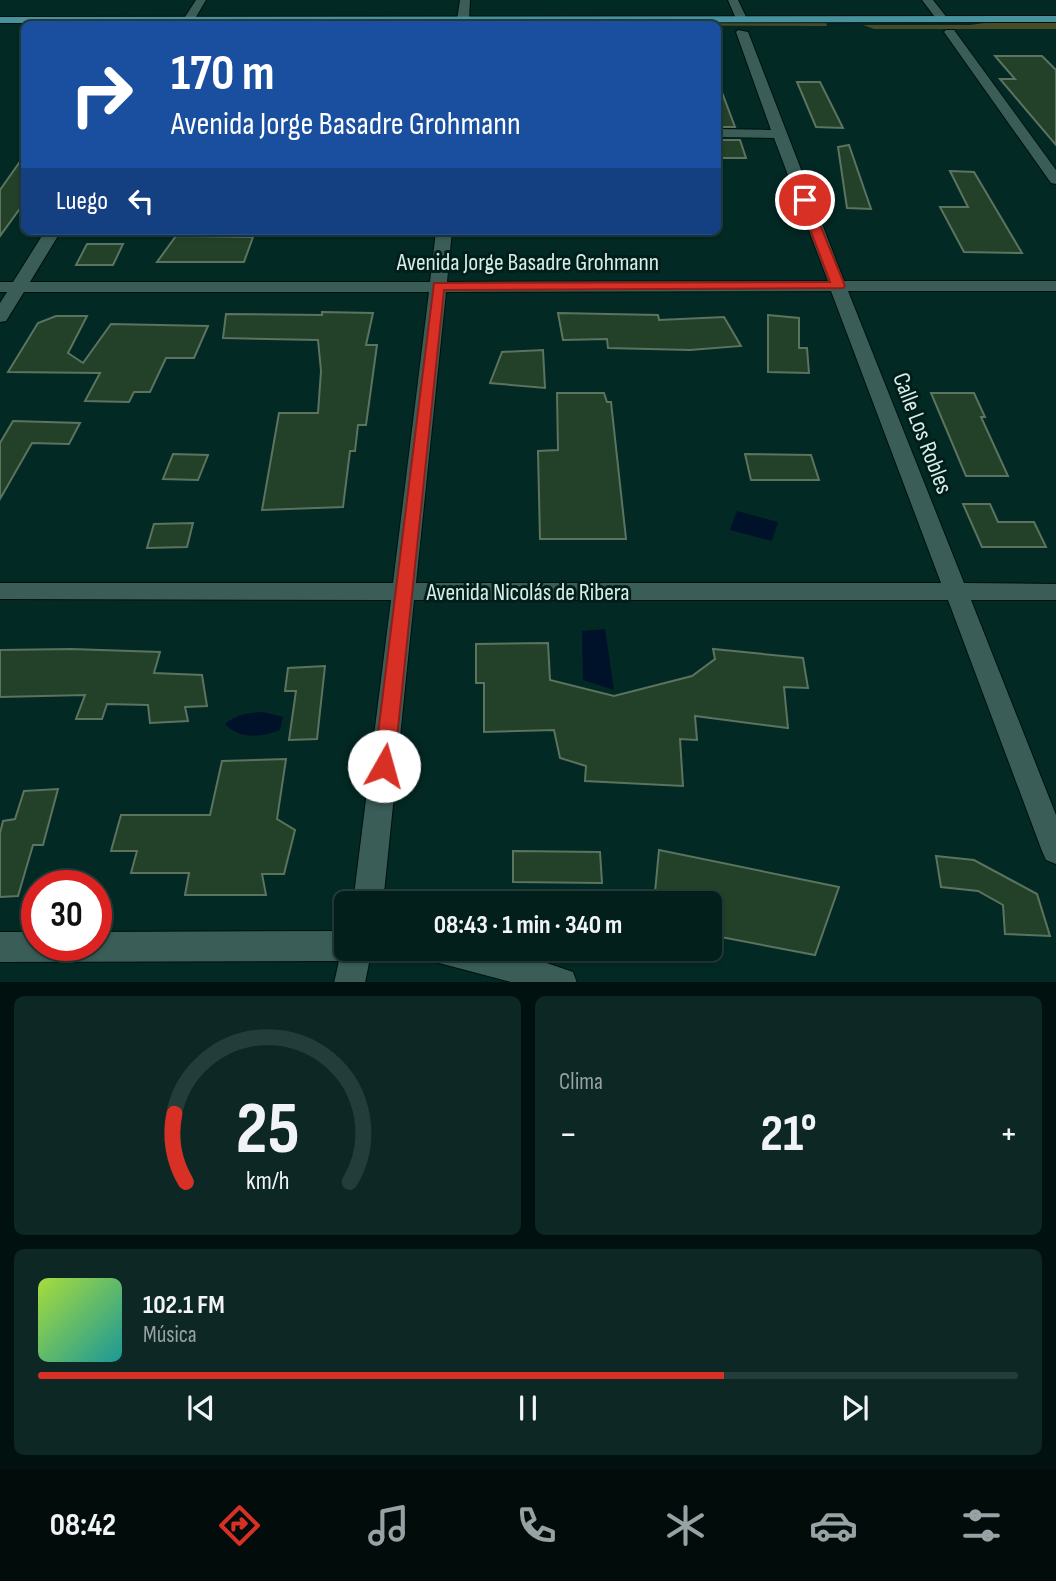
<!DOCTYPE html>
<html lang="es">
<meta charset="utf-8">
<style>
body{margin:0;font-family:"Sofia Sans Condensed",sans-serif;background:#0c2724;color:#f1f3f6;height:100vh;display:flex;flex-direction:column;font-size:26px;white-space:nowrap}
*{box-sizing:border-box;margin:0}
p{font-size:23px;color:#96a2a3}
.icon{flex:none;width:38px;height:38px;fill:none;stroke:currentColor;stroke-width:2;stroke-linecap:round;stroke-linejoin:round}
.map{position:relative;height:982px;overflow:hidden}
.side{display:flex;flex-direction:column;gap:14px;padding:14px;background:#01110f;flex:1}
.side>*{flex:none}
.guide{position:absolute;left:21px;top:21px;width:700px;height:214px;border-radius:10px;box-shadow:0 2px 5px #0004,0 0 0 2px #233d3a;background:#1a4fa0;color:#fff;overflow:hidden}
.speed{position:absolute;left:21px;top:870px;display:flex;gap:14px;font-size:35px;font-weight:700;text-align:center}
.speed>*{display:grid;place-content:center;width:91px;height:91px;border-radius:50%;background:#021f1b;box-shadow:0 2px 5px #0004,0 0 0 2px #233d3a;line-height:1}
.speed .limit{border:10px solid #d22;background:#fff;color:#111}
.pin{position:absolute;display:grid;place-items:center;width:60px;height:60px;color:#fff;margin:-30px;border:4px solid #fff;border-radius:50%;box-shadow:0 2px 7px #0007}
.me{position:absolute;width:77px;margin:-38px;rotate:7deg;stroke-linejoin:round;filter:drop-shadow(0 0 5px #0008)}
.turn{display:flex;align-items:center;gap:24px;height:147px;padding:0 35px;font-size:32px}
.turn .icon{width:91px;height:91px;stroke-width:2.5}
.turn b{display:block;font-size:49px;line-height:60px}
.then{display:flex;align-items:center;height:66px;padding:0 35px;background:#0003;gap:14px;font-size:26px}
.big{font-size:52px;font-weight:700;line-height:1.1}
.side .widget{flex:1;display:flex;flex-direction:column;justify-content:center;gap:10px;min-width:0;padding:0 24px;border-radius:10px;background:#0c2724}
.side .dial{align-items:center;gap:0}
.dial svg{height:182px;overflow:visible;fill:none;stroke:#233d3a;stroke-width:7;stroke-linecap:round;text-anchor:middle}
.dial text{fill:#f1f3f6;stroke:none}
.song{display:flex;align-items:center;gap:21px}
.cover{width:84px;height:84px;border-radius:10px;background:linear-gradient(135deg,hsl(80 70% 55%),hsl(180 70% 35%))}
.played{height:7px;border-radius:4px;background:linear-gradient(90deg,#d93025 70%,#233d3a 70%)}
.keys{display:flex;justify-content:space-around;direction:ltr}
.heat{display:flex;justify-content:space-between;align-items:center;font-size:38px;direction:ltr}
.side .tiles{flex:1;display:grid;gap:14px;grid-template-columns:1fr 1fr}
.widget:last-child{grid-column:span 2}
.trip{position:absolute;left:334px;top:891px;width:388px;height:70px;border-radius:10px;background:#021f1b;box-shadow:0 2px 5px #0004,0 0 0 2px #233d3a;font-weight:700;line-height:70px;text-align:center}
.tabs{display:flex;height:112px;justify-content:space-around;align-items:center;background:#010c0b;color:#96a2a3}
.tabs .icon{width:49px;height:49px}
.tabs .selected{color:#d93025}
.tabs b{font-size:32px;color:#f1f3f6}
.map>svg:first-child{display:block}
.green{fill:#464b28}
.water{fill:#001229}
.building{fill:#224128;stroke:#5b735f;stroke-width:2}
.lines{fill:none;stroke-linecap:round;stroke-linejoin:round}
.minor-casing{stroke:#00100d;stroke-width:2}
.major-casing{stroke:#00100d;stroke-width:2}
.minor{fill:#3a5d57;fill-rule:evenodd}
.major{fill:#48929e;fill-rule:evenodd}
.route{fill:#d93025;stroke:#8d1f18;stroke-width:2}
.labels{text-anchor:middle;stroke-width:6;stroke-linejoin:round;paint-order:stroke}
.street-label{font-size:24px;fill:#d9ece8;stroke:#001f1a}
</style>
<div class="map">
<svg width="1056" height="983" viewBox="0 0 1056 983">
<rect width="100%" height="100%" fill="#032924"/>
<g class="green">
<polygon points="692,22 826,23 827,26 60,24"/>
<polygon points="984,23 1056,23 1056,29 874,29 863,25 970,25"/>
</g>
<g class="water">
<polygon points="737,511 778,522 772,541 730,530"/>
<polygon points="605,629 614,690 583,680 582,631"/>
<path d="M263,712L283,717L280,730C262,737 240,740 225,724C237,714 248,713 263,712Z"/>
</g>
<g class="building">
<polygon points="995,56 1042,56 1056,70 1056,145 1000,79 1015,79"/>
<polygon points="797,82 820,82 843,128 816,127"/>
<polygon points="720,87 735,127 718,127 718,88"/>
<polygon points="718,140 740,140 746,158 718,158"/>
<polygon points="849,145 871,209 847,208 838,147"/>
<polygon points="24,156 24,203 0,236 0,190"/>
<polygon points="950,171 974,172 1022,253 964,252 940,207 968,207"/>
<polygon points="176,236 253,237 244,262 157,262"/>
<polygon points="87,244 123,244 113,265 76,265"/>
<polygon points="322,312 373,313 366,345 377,345 366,425 358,425 355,451 350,451 343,507 262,510 279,413 318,413 321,371 318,340 223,338 226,314 322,315"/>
<polygon points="558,313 658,315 659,320 724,317 741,346 690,350 608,348 607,339 563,340"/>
<polygon points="768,315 799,318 799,348 807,348 809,373 768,372"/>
<polygon points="56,316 87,316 68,353 83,363 111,324 208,326 194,358 166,358 150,392 134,392 129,402 85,401 100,373 8,372 38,323"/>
<polygon points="543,350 545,388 490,383 502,352"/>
<polygon points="557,393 604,393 607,402 611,402 626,539 540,539 538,451 558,450"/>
<polygon points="931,393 974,393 985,417 981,417 1008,476 966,476"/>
<polygon points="13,421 80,423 69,444 32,443 0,499 0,443"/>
<polygon points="173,454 208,455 198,480 163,479"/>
<polygon points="745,454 811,455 819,480 751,480"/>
<polygon points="963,504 990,504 998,522 1034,522 1046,547 982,547"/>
<polygon points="193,523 187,547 147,548 154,524"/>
<polygon points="548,643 550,680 614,696 692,676 715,659 713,649 803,658 808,688 784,687 788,728 695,716 697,740 680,739 683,786 585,781 586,766 560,758 554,730 484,732 484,683 476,683 476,644"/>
<polygon points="71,649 160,652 154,673 202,675 207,706 185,707 188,721 150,723 148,705 107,704 102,719 76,719 85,695 0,697 0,650"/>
<polygon points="325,666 317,739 289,740 296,691 285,691 288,668"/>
<polygon points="286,759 277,819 295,830 284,874 262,874 266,895 185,895 189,873 131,873 137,851 111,851 121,815 210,815 222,761"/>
<polygon points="58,789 43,845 33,845 18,896 0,897 0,833 3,821 15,819 24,791"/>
<polygon points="659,850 839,887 815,955 710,935 710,903 654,903"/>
<polygon points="513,851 600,852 602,883 513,882"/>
<polygon points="936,856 974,860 1037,894 1050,936 1005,934 1003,905 978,891 941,887"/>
</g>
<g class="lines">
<g class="minor-casing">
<g id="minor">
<polygon points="196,0 206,0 193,22 185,22 183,20"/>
<polygon points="460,0 470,0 469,20 463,23 457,20"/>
<polygon points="728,0 738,0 747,19 745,21 737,21"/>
<polygon points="922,0 933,0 948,19 946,21 938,21"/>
<path d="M738,30L748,32L844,281H1056V291H848L964,583L1056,584V600H971L1056,815V864L1046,860L1042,851L948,600H414L383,903H353L391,600L0,599V583H393L429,292H24L6,321L0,322V303L7,292H0V282H13L45,231H61L30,282H430L436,231H452L447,282L828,281L774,138L718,137V129L771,130L736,32ZM831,291L941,583H416L446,292Z"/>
<polygon points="946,30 954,30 1056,170 1056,184 1051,183 944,32"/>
<polygon points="346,931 346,948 372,948 365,983 334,983 339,961 0,962 0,932 37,932 37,945 96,945 96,932"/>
<polygon points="424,948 503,948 573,972 577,983 515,983 439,963 428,958"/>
</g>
</g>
<g class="major-casing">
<polygon id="major" points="1056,16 1056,22 0,23 0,17"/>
</g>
<use href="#minor" class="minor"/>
<use href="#major" class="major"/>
</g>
<polygon class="route" points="805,197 810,200 845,286 843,288 444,290 394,766 391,772 384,775 377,772 374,766 434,283 830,282 799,200"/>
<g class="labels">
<g class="street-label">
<text x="528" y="270">Avenida Jorge Basadre Grohmann</text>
<text transform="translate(923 433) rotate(69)" y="8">Calle Los Robles</text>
<text x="528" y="600">Avenida Nicolás de Ribera</text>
</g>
</g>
</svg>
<div class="speed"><div class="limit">30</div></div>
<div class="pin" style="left:805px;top:200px;background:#d93025"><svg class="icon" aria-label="arrive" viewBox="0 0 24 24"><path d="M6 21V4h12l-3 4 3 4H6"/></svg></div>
<svg class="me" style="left:384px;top:766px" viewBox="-20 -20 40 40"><circle r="19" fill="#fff"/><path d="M0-13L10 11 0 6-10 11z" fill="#d93025"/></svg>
<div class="trip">08:43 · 1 min · 340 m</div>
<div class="guide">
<div class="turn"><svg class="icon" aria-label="right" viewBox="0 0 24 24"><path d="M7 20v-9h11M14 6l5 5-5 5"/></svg><div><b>170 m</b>Avenida Jorge Basadre Grohmann</div></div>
<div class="then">Luego<svg class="icon" aria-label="left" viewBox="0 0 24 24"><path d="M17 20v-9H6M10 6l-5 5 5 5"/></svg></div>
</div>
</div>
<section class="side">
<div class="tiles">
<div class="widget dial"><svg viewBox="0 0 100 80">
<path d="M14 69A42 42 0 1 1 86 69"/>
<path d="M14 69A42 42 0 0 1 9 39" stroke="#d93025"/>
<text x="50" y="56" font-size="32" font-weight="700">25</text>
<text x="50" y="72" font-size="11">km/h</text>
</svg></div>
<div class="widget"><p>Clima</p>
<div class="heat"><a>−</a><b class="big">21°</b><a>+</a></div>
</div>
<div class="widget">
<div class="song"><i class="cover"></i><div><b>102.1 FM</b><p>Música</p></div></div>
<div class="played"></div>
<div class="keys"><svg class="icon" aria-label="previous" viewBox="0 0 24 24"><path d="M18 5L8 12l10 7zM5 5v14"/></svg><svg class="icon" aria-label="pause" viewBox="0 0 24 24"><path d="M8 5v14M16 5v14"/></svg><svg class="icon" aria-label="next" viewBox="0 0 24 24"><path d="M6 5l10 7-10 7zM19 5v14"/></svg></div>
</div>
</div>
</section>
<nav class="tabs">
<b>08:42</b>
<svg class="icon selected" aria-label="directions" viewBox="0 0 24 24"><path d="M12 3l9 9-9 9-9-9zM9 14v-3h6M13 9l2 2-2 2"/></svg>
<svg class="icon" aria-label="music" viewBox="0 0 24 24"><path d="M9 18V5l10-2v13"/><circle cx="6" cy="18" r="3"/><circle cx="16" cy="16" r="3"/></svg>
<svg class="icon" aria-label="phone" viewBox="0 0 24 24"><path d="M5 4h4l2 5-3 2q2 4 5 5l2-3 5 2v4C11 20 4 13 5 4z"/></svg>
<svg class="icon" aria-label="climate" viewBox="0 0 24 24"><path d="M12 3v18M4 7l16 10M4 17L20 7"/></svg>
<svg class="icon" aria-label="car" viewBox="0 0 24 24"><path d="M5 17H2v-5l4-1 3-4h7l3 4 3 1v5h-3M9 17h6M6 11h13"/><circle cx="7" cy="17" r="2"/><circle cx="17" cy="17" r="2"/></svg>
<svg class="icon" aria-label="filters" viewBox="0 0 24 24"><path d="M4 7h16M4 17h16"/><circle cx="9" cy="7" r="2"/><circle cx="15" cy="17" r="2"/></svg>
</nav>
